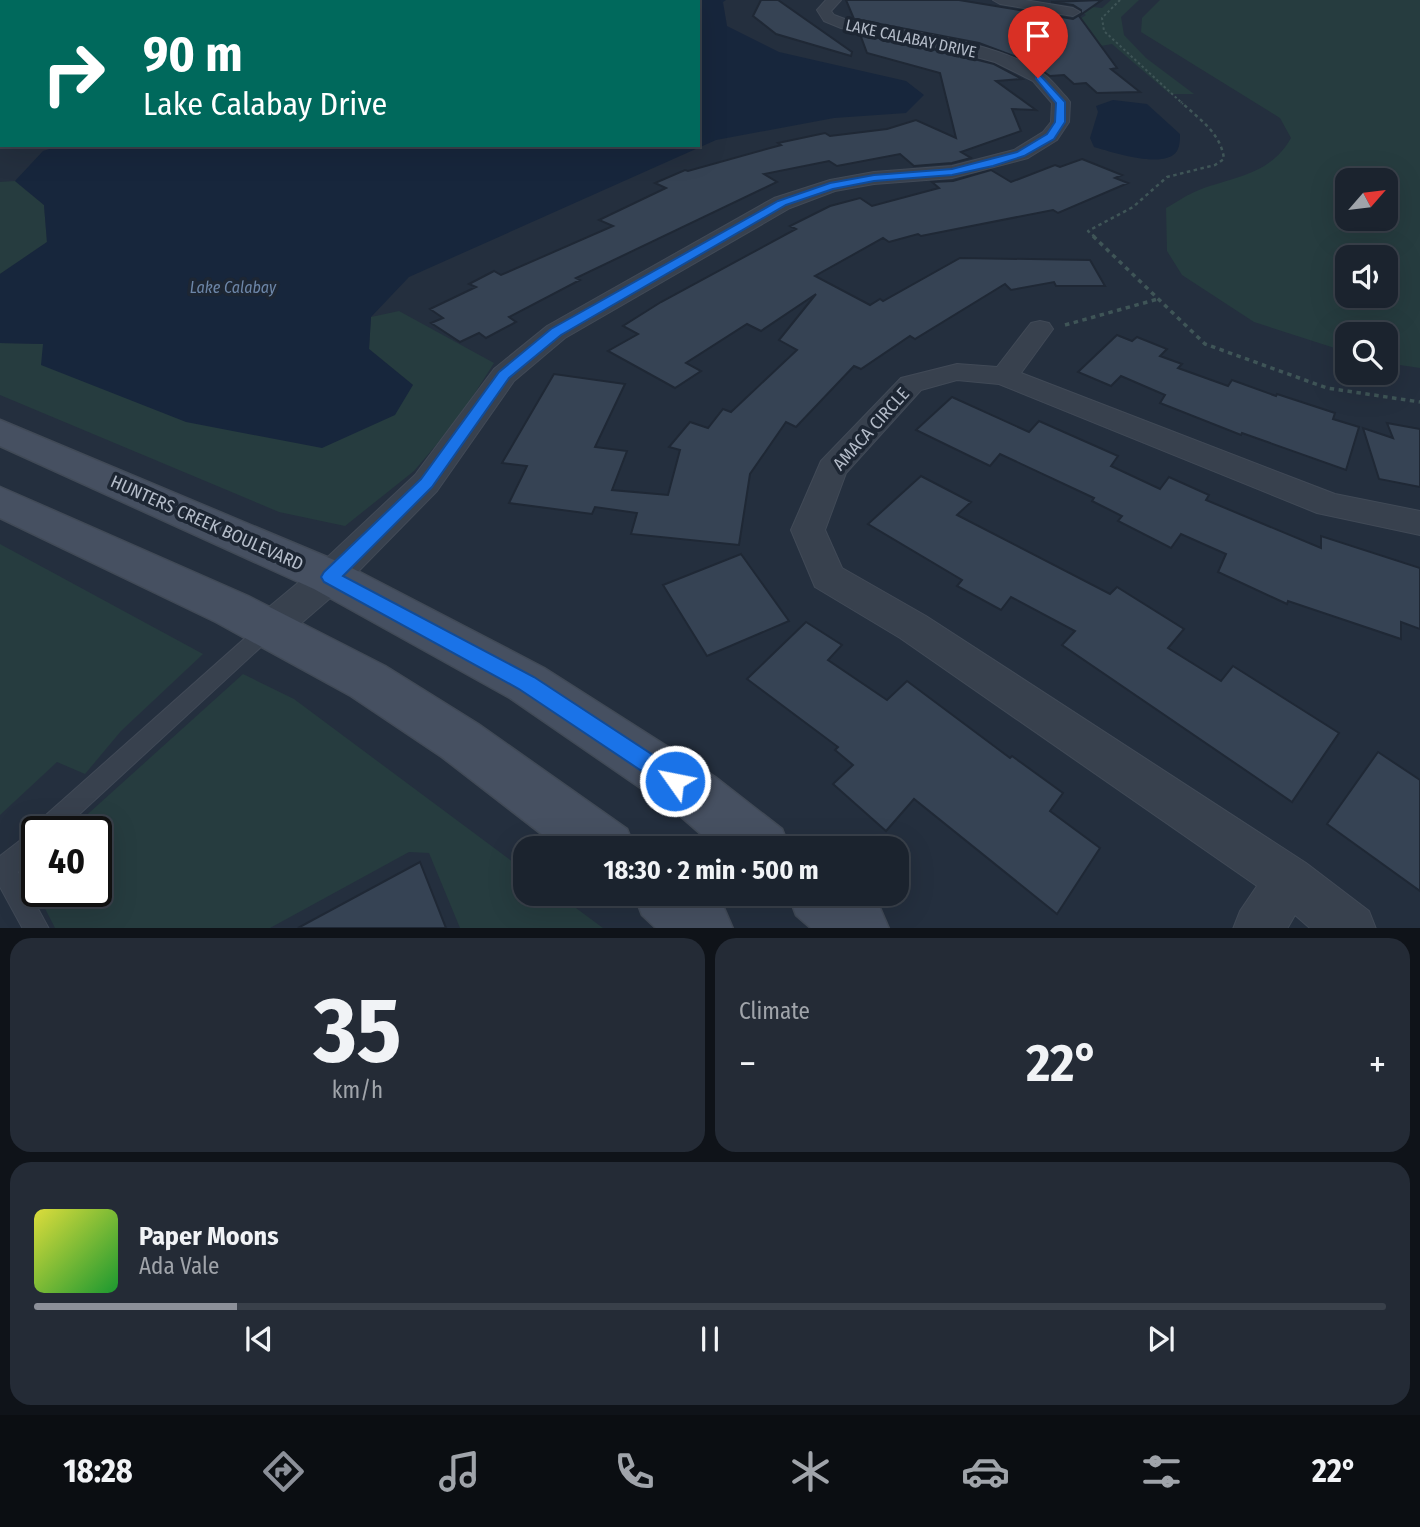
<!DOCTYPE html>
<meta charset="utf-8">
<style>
body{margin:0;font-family:"Fira Sans Condensed",sans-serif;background:#242b36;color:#f1f3f6;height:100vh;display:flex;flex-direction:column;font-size:26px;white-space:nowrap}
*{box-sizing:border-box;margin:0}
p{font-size:23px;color:#a0a4aa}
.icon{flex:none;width:38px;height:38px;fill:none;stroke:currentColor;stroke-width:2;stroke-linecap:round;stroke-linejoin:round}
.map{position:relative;height:928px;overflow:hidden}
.panel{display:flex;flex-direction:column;gap:10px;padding:10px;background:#0f1319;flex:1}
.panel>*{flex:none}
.hud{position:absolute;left:0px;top:0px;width:700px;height:147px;box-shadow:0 7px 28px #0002,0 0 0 2px #39404a;background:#00695c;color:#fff;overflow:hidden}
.needle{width:46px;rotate:62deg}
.buttons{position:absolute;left:1335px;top:168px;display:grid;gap:14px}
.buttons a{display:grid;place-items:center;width:63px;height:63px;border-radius:14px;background:#1b232e;box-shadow:0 7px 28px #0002,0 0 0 2px #39404a;font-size:35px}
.speed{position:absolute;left:21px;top:816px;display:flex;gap:14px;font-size:35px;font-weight:700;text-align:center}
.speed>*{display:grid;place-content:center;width:91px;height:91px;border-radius:50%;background:#1b232e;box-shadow:0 7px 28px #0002,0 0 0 2px #39404a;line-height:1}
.speed .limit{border:4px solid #111;border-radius:10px;background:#fff;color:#111}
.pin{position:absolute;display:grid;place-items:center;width:60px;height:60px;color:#fff;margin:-72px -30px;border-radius:50% 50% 50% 0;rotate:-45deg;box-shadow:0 0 7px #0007}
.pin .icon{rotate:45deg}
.me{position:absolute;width:77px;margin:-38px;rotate:303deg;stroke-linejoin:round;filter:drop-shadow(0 0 5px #0008)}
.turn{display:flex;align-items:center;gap:24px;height:147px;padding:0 28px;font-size:32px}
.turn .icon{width:91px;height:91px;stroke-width:2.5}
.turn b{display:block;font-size:49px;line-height:60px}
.big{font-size:52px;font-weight:700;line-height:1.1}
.panel .tile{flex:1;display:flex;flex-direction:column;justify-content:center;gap:10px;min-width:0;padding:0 24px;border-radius:21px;background:#242b36}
.panel .dial{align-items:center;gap:0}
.dial b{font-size:91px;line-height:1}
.song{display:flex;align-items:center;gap:21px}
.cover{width:84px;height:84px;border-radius:10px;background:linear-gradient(135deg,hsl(60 70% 55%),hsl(130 70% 35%))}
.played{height:7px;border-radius:4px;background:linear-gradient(90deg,#8c9099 15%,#39404a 15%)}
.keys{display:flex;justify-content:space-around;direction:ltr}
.heat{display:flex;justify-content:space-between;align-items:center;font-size:38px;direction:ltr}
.panel .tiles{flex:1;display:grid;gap:10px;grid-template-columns:1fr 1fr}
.tile:last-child{grid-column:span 2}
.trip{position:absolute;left:513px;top:836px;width:396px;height:70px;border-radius:21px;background:#1b232e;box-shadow:0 7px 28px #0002,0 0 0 2px #39404a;font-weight:700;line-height:70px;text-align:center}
.tabs{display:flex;height:112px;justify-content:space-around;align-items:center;background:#0b0e12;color:#a0a4aa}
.tabs .icon{width:49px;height:49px}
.tabs .selected{color:#8c9099}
.tabs b{font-size:32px;color:#f1f3f6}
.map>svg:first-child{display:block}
.green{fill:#263c3f;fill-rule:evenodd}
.water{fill:#17263c}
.building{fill:#364354;stroke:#1f2835;stroke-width:2}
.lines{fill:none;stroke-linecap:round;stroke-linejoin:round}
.lane-casing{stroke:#414a57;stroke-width:2}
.street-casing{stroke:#414a57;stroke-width:2}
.secondary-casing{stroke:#414a57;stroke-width:3}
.path-far2{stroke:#3f5557;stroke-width:2;stroke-dasharray:2.5 2.5;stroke-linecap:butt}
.path-far1{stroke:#3f5557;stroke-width:2.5;stroke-dasharray:3.5 3.5;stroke-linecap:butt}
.path{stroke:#3f5557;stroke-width:3.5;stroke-dasharray:4.5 4.5;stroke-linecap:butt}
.lane{fill:#38414e;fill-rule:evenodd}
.street{fill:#38414e;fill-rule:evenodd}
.secondary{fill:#465061;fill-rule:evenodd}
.route{fill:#1a73e8;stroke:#114b97;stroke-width:2}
.labels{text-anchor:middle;stroke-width:7;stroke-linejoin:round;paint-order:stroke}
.far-street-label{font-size:16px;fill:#b4bcc9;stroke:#1d2633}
.far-water-label{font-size:16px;font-style:italic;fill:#6d86a8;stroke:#1d2633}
.street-label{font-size:18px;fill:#b4bcc9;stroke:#1d2633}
</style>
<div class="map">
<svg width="1420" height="929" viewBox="0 0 1420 929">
<rect width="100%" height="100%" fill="#242f3e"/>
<g class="green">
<polygon points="1111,0 1139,0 1121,17 1124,35 1146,58 1194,94 1170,94 1112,44 1101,46 1080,19 1086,15 1081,11 1093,7 1102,8"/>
<path d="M1160,0H1420V368L1386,363V334H1348L1347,352L1254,322L1182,275L1167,251L1166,208C1177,202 1188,194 1199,190C1236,176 1270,175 1291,138L1280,118L1141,32L1142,18ZM1386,180V219H1348V180ZM1386,257V296H1348V257Z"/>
<polygon points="15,181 44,205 47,242 0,274 0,182"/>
<polygon points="399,311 494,363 459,418 414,471 345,526 279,512 0,395 0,343 44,344 413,385 369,349 371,317"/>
<polygon points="0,544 203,654 121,731 85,774 57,762 0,815"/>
<polygon points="243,674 294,699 525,871 525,894 557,894 603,928 460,928 429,853 409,852 270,928 55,928 36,891 32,865 37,861 37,891 96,891 96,831 69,831"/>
</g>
<g class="water">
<polygon points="0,0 726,0 723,2 727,26 779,52 906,81 924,95 906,113 834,118 716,140 409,277 371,317 369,349 413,385 395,415 322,448 186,422 41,365 43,344 0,343 0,274 47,242 44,205 15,181 43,151 62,145 698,145 698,2 2,2 2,13"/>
<path d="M1113,100L1147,104L1180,134C1180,139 1180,146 1177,151C1165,170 1112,152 1094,147L1090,138L1098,112L1096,106Z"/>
</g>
<g class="building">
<polygon points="761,0 778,0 852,52 851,56 776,34 753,16"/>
<polygon points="846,0 959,0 1073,19 1081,14 1081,10 1073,5 1051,2 1102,0 1079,16 1117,68 1111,69 1140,92 1097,93 1086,83 1074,84 1064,75 1050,76 1027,61 979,43 854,19"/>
<polygon points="860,34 946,52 994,64 1022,79 996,81 1036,110 1012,109 1021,131 961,152 971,158 952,163 914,166 900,154 837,166 829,161 764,174 777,182 576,278 580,280 509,317 516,322 486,338 479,333 460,342 431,323 443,318 430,309 476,287 469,284 494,271 501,275 613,226 599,220 666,188 655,183 685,170 688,171 781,145 778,143 825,133 830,136 887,129 916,120 956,138 940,73 867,53"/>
<polygon points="1082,159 1122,175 1115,178 1128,183 1058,213 1053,210 921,236 918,234 889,242 883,238 815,276 870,305 880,299 883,301 960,258 1090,260 1105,286 1056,286 1054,282 1011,290 1005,284 915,339 910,336 861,369 854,366 796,427 786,422 750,474 739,545 631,534 637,513 595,507 592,514 509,503 527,466 502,463 554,374 625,384 595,447 627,451 612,490 668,495 680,450 669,447 690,422 708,428 723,409 731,412 797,350 779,340 816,294 761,331 747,324 686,363 701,371 675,388 608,351 638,334 623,326 661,302 796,229 790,226 830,206 860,198 872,206 939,188 932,182 953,181 991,170 1011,182 1055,165 1060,167"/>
<polygon points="1117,335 1132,341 1137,337 1167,349 1160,356 1182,364 1178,368 1228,386 1232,380 1276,396 1277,394 1335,413 1333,419 1359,427 1346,470 1242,433 1241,435 1160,403 1165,395 1121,376 1111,386 1078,372"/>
<polygon points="952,397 1029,432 1039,421 1118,456 1111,466 1160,489 1169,477 1209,495 1206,500 1321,548 1321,536 1420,568 1420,629 1401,622 1401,639 1288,601 1287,604 1218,572 1226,554 1181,534 1171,548 1118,521 1122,516 1092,501 1094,498 1000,454 990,466 916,430"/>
<polygon points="1387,423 1420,429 1420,487 1379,479 1363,428 1393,438"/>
<polygon points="921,476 971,502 957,515 1110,594 1117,587 1184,629 1168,648 1221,681 1233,666 1339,733 1292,802 1062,645 1075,631 1011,597 1001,610 957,586 962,580 868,524"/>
<polygon points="741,554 789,621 707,656 663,585"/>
<polygon points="806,622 842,645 828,660 887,700 907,681 1010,758 1012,756 1063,793 1050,811 1100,848 1057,914 914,799 886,831 833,784 853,765 835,750 838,747 747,679"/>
<polygon points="1378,752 1420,780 1420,891 1327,824"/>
<polygon points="420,862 446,928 298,928"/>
</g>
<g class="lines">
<g class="lane-casing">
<polygon id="lane" points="268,621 275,624 277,629 275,634 61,831 37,831 37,855 18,872 49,929 23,929 0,887 0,856 35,829 37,823 261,624"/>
</g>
<g class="street-casing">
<g id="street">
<path d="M826,0H841L831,11L834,15L850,21C905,32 1001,41 1045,75C1053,81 1060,91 1067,98L1070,102L1069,122L1057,140L1028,158L952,178L874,184L835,191L790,208L565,338L514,381L437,491L343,587L283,639L270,643L257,639L251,628L257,617L317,567L415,475L494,369L547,326L774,198L830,180L874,172L952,166L1014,150L1043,132L1051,122L1052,103L1033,81L995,62L947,49L841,28L824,21L817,10Z"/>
<polygon points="993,0 1025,0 1073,8 1080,12 1073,16 1000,4"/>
<rect x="0" y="45" width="2" height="10"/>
<polygon points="0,108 2,108 0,119"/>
<polygon points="1040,321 1049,323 1053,329 1021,373 1335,494 1420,511 1420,535 1317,513 999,384 957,380 921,390 846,473 825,530 842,568 926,616 1306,863 1369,911 1376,929 1311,929 1295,915 1287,929 1233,929 1240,911 1257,886 900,638 815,587 791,530 821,461 901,378 957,364 997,367 1031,323"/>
</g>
</g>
<g class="secondary-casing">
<g id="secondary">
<polygon points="0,420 346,565 544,668 715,777 782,829 790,849 718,849 677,813 510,698 314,589 0,446"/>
<polygon points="0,487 248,596 385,666 478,724 627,829 635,849 561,849 442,757 351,696 216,622 0,518"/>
<polygon points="634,894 709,894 724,908 733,929 657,929 642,915"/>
<polygon points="788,894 864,894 880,908 889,929 812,929 796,915"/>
</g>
</g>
<polyline class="path-far2" points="1120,0 1102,18 1104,31 1183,104"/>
<path class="path-far1" d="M1095,237L1088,231L1133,207L1167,177L1215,165L1224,159C1221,133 1199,119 1181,102"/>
<g class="path">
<polyline points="1093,236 1205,344 1327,388 1420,402"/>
<polyline points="1065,325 1158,299"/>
</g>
<use href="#lane" class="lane"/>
<use href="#street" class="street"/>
<use href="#secondary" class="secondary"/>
</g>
<polygon class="route" points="1036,76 1041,76 1065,102 1065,122 1054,139 1024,156 993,166 952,175 874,181 833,189 786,205 561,335 509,378 432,487 343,576 534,677 682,774 686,781 682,788 675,791 667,788 519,689 324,582 321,577 324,572 421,479 499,372 551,329 778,201 830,183 874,175 952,169 1017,152 1047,134 1055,122 1056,103 1036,79"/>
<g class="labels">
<g class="far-street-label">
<text transform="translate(911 38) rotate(12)" y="6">LAKE CALABAY DRIVE</text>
</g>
<g class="far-water-label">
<text x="233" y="293">Lake Calabay</text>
</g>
<g class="street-label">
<text transform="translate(871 429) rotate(-48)" y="6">AMACA CIRCLE</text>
<text transform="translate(207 523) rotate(24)" y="6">HUNTERS CREEK BOULEVARD</text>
</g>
</g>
</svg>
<div class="buttons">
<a><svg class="needle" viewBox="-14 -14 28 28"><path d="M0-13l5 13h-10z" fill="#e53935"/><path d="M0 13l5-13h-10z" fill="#a0a4aa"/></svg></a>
<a><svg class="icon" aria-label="sound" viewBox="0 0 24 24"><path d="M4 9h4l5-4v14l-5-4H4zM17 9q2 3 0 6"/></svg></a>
<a><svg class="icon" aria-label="search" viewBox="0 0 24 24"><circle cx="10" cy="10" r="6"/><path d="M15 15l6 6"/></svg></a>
</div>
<div class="speed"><div class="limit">40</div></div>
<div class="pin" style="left:1038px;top:78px;background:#d93025"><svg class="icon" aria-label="arrive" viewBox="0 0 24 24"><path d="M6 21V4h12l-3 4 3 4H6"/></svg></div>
<svg class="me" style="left:675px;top:781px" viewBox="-20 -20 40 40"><circle r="17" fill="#1a73e8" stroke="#fff" stroke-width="3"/><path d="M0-11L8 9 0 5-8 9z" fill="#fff"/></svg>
<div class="trip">18:30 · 2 min · 500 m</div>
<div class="hud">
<div class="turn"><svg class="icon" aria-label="right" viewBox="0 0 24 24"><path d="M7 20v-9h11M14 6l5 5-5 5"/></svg><div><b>90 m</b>Lake Calabay Drive</div></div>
</div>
</div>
<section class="panel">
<div class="tiles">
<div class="tile dial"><b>35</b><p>km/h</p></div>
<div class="tile"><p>Climate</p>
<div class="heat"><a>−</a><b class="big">22°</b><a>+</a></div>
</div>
<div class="tile">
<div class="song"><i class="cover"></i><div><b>Paper Moons</b><p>Ada Vale</p></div></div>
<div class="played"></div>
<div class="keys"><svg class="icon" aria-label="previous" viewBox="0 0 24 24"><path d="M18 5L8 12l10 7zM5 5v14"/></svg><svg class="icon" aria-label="pause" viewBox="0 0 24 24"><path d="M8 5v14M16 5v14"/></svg><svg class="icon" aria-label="next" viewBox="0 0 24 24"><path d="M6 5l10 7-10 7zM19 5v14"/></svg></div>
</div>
</div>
</section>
<nav class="tabs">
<b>18:28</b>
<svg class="icon selected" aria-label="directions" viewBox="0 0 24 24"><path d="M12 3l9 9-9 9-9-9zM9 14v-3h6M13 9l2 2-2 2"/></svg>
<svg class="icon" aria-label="music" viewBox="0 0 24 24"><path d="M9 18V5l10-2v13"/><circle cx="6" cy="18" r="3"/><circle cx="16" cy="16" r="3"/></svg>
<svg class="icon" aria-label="phone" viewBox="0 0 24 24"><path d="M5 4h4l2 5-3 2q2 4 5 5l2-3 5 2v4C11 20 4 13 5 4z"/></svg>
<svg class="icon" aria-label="climate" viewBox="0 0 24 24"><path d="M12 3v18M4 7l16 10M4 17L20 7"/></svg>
<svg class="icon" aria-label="car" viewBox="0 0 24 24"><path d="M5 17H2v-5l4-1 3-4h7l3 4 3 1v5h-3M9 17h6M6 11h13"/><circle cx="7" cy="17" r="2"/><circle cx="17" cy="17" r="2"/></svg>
<svg class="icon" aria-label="filters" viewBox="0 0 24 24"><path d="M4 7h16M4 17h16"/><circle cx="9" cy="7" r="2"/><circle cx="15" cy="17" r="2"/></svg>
<b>22°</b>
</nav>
